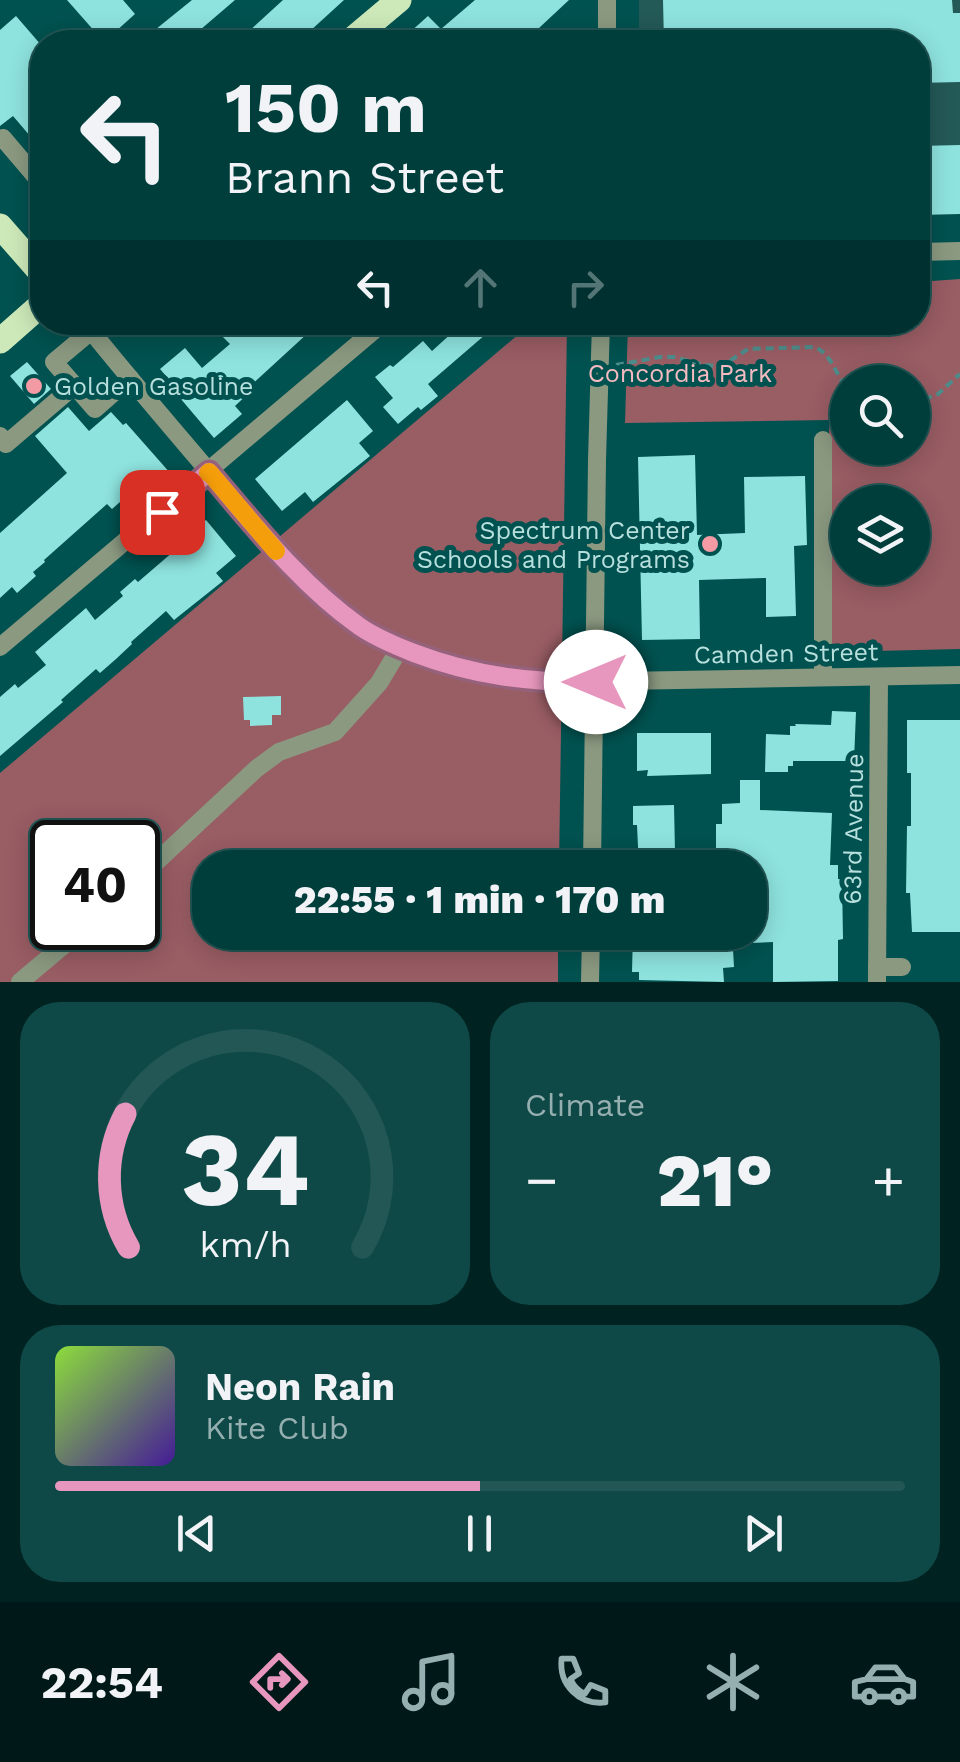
<!DOCTYPE html>
<meta charset="utf-8">
<style>
body{margin:0;font-family:"Work Sans",sans-serif;background:#0e4947;color:#f1f3f6;height:100vh;display:flex;flex-direction:column;font-size:38px;white-space:nowrap}
*{box-sizing:border-box;margin:0}
p{font-size:32px;color:#95aeaf}
.icon{flex:none;width:55px;height:55px;fill:none;stroke:currentColor;stroke-width:2;stroke-linecap:round;stroke-linejoin:round}
.map{position:relative;height:982px;overflow:hidden}
.side{display:flex;flex-direction:column;gap:20px;padding:20px;background:#002221;flex:1}
.side>*{flex:none}
.hud{position:absolute;left:30px;top:30px;width:900px;height:305px;border-radius:40px;box-shadow:0 5px 25px #0003,0 0 0 2px #225756;background:#003e3c;color:#f1f3f6;overflow:hidden}
.tools{position:absolute;left:830px;top:365px;display:grid;gap:20px}
.tools a{display:grid;place-items:center;width:100px;height:100px;border-radius:50%;background:#003e3c;box-shadow:0 5px 25px #0003,0 0 0 2px #225756;font-size:50px}
.speed{position:absolute;left:30px;top:820px;display:flex;gap:20px;font-size:50px;font-weight:700;text-align:center}
.speed>*{display:grid;place-content:center;width:130px;height:130px;border-radius:50%;background:#003e3c;box-shadow:0 5px 25px #0003,0 0 0 2px #225756;line-height:1}
.speed .limit{border:5px solid #111;border-radius:15px;background:#fff;color:#111}
.pin{position:absolute;display:grid;place-items:center;width:85px;height:85px;color:#fff;margin:-42px;border-radius:20px;box-shadow:0 5px 15px #0006}
.me{position:absolute;width:110px;margin:-55px;rotate:270deg;stroke-linejoin:round;filter:drop-shadow(0 0 8px #0008)}
.turn{display:flex;align-items:center;gap:35px;height:210px;padding:0 30px;font-size:45px}
.turn .icon{width:130px;height:130px;stroke-width:2.5}
.turn b{display:block;font-size:70px;line-height:85px}
.lanes{display:flex;align-items:center;height:95px;padding:0 30px;background:#0003;justify-content:center;gap:50px;direction:ltr}
.lanes .off{opacity:.35}
.big{font-size:75px;font-weight:800;line-height:1.1}
.side .card{flex:1;display:flex;flex-direction:column;justify-content:center;gap:15px;min-width:0;padding:0 35px;border-radius:40px;background:#0e4947}
.side .dial{align-items:center;gap:0}
.dial svg{height:260px;overflow:visible;fill:none;stroke:#225756;stroke-width:7;stroke-linecap:round;text-anchor:middle}
.dial text{fill:#f1f3f6;stroke:none}
.song{display:flex;align-items:center;gap:30px}
.cover{width:120px;height:120px;border-radius:15px;background:linear-gradient(135deg,hsl(90 70% 55%),hsl(260 70% 35%))}
.played{height:10px;border-radius:5px;background:linear-gradient(90deg,#e797bd 50%,#225756 50%)}
.keys{display:flex;justify-content:space-around;direction:ltr}
.heat{display:flex;justify-content:space-between;align-items:center;font-size:55px;direction:ltr}
.side .tiles{flex:1;display:grid;gap:20px;grid-template-columns:1fr 1fr}
.card:last-child{grid-column:span 2}
.trip{position:absolute;left:192px;top:850px;width:575px;height:100px;border-radius:40px;background:#003e3c;box-shadow:0 5px 25px #0003,0 0 0 2px #225756;font-weight:800;line-height:100px;text-align:center}
.tabs{display:flex;height:160px;justify-content:space-around;align-items:center;background:#001918;color:#95aeaf}
.tabs .icon{width:70px;height:70px}
.tabs .on{color:#e797bd}
.tabs b{font-size:45px;color:#f1f3f6}
.map>svg:first-child{display:block}
.built{fill:#235957}
.green{fill:#995d64;fill-rule:evenodd}
.building{fill:#8ee3df}
.lines{fill:none;stroke-linecap:round;stroke-linejoin:round}
.path{stroke:#4c8d8b;stroke-width:4;stroke-dasharray:8 5;stroke-linecap:butt}
.minor{stroke:#8b9981;stroke-width:18}
.major{stroke:#cde9b9;stroke-width:25}
.route-casing{stroke:#96627b;stroke-width:25}
.route{stroke:#e797bd;stroke-width:18}
.slow{stroke:#f59e0b;stroke-width:18}
.poi-dot{fill:#f49aa5;stroke:#005250;stroke-width:4}
.labels{text-anchor:middle;stroke-width:10;stroke-linejoin:round;paint-order:stroke}
.park-label{font-size:25px;fill:#f6bbc1;stroke:#005250}
.poi-label{font-size:25px;fill:#b6dfdd;stroke:#005250;text-anchor:start}
.street-label{font-size:25px;fill:#b6dfdd;stroke:#005250}
</style>
<div class="map">
<svg width="960" height="982" viewBox="0 0 960 982">
<rect width="100%" height="100%" fill="#005250"/>
<polygon class="built" points="639,0 960,0 960,214 918,215 918,42 639,42"/>
<g class="green">
<path d="M960,279V649L832,652L829,420L625,423L628,323L918,322V282ZM848,382H912V448H848ZM848,502H912V568H848Z"/>
<path d="M532,323H567L559,867L210,868V932L558,933V982H0V773ZM52,842H138V928H52Z"/>
</g>
<g class="building">
<polygon points="67,0 123,0 135,14 104,42"/>
<polygon points="192,0 235,0 186,42 140,42"/>
<polygon points="283,0 344,0 298,42 237,42"/>
<polygon points="475,0 569,0 524,42 399,42 428,16 441,29"/>
<polygon points="663,0 952,0 953,13 960,13 960,82 918,83 918,42 664,42"/>
<polygon points="16,16 42,46 42,150 13,116 0,126 0,30"/>
<polygon points="960,145 960,214 918,215 918,146"/>
<polygon points="231,322 320,322 249,387 252,390 235,406 242,414 214,438 169,385 172,383 160,369 185,348 202,368 230,344 219,333"/>
<polygon points="464,322 500,322 428,384 438,396 421,410 418,407 398,424 383,407 393,398 375,377 390,365 393,367 423,341 432,351"/>
<polygon points="27,362 51,389 34,404 10,376"/>
<polygon points="347,400 373,431 359,443 370,456 313,502 305,492 282,511 255,479"/>
<polygon points="68,407 89,431 111,412 123,425 126,423 171,474 144,498 136,488 112,509 107,504 44,560 45,562 33,572 36,576 17,593 12,587 0,598 0,533 67,473 35,436"/>
<polygon points="695,455 697,535 745,533 744,477 805,476 807,545 794,546 796,616 766,617 766,578 699,580 700,639 642,640 638,457"/>
<polygon points="206,520 236,556 216,573 223,581 174,620 166,611 131,642 132,644 116,659 100,673 96,669 61,700 63,702 0,756 0,697 15,684 18,688 46,665 35,652 86,608 95,620 123,596 120,592 135,579 138,582 188,539 186,537"/>
<polygon points="281,696 281,715 272,715 272,725 250,726 250,720 244,720 243,697"/>
<polygon points="832,711 856,712 854,761 793,761 793,766 788,766 788,772 765,772 766,734 790,735 790,726 796,726 795,724 831,725"/>
<polygon points="907,720 960,720 960,932 912,932 910,893 906,893 907,826 911,826 911,773 907,773"/>
<polygon points="637,733 711,733 711,774 647,776 648,770 637,771"/>
<polygon points="740,780 760,780 760,810 832,813 830,865 838,865 838,879 842,879 843,939 838,940 838,981 773,982 773,942 750,943 750,868 639,868 637,825 633,825 633,806 674,805 675,852 716,851 716,824 722,824 722,804 740,803"/>
<polygon points="633,932 680,932 680,936 732,932 734,967 723,968 724,982 639,980 639,972 632,972"/>
</g>
<g class="lines">
<g class="path">
<path d="M616,365L660,357H674L705,365L716,366L728,362L748,349L814,347C832,353 835,375 848,389"/>
<polyline points="912,404 938,394 960,374"/>
</g>
<g class="minor">
<polyline points="607,42 607,0"/>
<polyline points="0,140 3,138 42,184"/>
<polyline points="918,252 960,251"/>
<path d="M84,322C127,376 172,428 216,480C260,533 304,587 360,627C418,667 496,679 564,682L960,675"/>
<polyline points="91,331 54,362 95,409 130,378"/>
<polyline points="0,436 6,444 74,386"/>
<polyline points="0,647 384,322"/>
<polyline points="823,676 823,440"/>
<polyline points="592,868 597,460 601,322"/>
<polyline points="138,879 256,769 279,752 335,732 379,683 400,648"/>
<polyline points="877,967 902,967"/>
<polyline points="20,982 84,928"/>
<polyline points="590,982 591,932"/>
<polyline points="877,982 879,677"/>
</g>
<g class="major">
<polyline points="349,42 399,0"/>
<polyline points="0,226 42,274"/>
<polyline points="0,341 42,304"/>
</g>
</g>
<g class="lines">
<g class="route-casing">
<path id="route" d="M162,512L209,472C256,527 300,584 359,626C376,638 396,646 414,653C474,676 532,683 596,682"/>
</g>
<use href="#route" class="route"/>
<polyline class="slow" points="208,473 209,472 276,551"/>
</g>
<g class="poi-dot">
<circle cx="34" cy="386" r="10"/>
<circle cx="710" cy="544" r="10"/>
</g>
<g class="labels">
<g class="park-label">
<text x="680" y="382">Concordia Park</text>
</g>
<g class="poi-label">
<text x="54" y="395">Golden Gasoline</text>
<text x="690" y="539" text-anchor="end">Spectrum Center<tspan x="690" dy="29">Schools and Programs</tspan></text>
</g>
<g class="street-label">
<text transform="translate(786 653) rotate(-1)" y="9">Camden Street</text>
<text transform="translate(853 829) rotate(-89)" y="9">63rd Avenue</text>
</g>
</g>
</svg>
<div class="tools">
<a><svg class="icon" aria-label="search" viewBox="0 0 24 24"><circle cx="10" cy="10" r="6"/><path d="M15 15l6 6"/></svg></a>
<a><svg class="icon" aria-label="layers" viewBox="0 0 24 24"><path d="M12 4l9 5-9 5-9-5zM3 14l9 5 9-5"/></svg></a>
</div>
<div class="speed"><div class="limit">40</div></div>
<div class="pin" style="left:162px;top:512px;background:#d93025"><svg class="icon" aria-label="arrive" viewBox="0 0 24 24"><path d="M6 21V4h12l-3 4 3 4H6"/></svg></div>
<svg class="me" style="left:596px;top:682px" viewBox="-20 -20 40 40"><circle r="19" fill="#fff"/><path d="M0-13L10 11 0 6-10 11z" fill="#e797bd"/></svg>
<div class="trip">22:55 · 1 min · 170 m</div>
<div class="hud">
<div class="turn"><svg class="icon" aria-label="left" viewBox="0 0 24 24"><path d="M17 20v-9H6M10 6l-5 5 5 5"/></svg><div><b>150 m</b>Brann Street</div></div>
<div class="lanes"><svg class="icon" aria-label="left" viewBox="0 0 24 24"><path d="M17 20v-9H6M10 6l-5 5 5 5"/></svg><svg class="icon off" aria-label="ahead" viewBox="0 0 24 24"><path d="M12 20V5M6 11l6-6 6 6"/></svg><svg class="icon off" aria-label="right" viewBox="0 0 24 24"><path d="M7 20v-9h11M14 6l5 5-5 5"/></svg></div>
</div>
</div>
<section class="side">
<div class="tiles">
<div class="card dial"><svg viewBox="0 0 100 80">
<path d="M14 69A42 42 0 1 1 86 69"/>
<path d="M14 69A42 42 0 0 1 13 28" stroke="#e797bd"/>
<text x="50" y="56" font-size="32" font-weight="700">34</text>
<text x="50" y="72" font-size="11">km/h</text>
</svg></div>
<div class="card"><p>Climate</p>
<div class="heat"><a>−</a><b class="big">21°</b><a>+</a></div>
</div>
<div class="card">
<div class="song"><i class="cover"></i><div><b>Neon Rain</b><p>Kite Club</p></div></div>
<div class="played"></div>
<div class="keys"><svg class="icon" aria-label="previous" viewBox="0 0 24 24"><path d="M18 5L8 12l10 7zM5 5v14"/></svg><svg class="icon" aria-label="pause" viewBox="0 0 24 24"><path d="M8 5v14M16 5v14"/></svg><svg class="icon" aria-label="next" viewBox="0 0 24 24"><path d="M6 5l10 7-10 7zM19 5v14"/></svg></div>
</div>
</div>
</section>
<nav class="tabs">
<b>22:54</b>
<svg class="icon on" aria-label="directions" viewBox="0 0 24 24"><path d="M12 3l9 9-9 9-9-9zM9 14v-3h6M13 9l2 2-2 2"/></svg>
<svg class="icon" aria-label="music" viewBox="0 0 24 24"><path d="M9 18V5l10-2v13"/><circle cx="6" cy="18" r="3"/><circle cx="16" cy="16" r="3"/></svg>
<svg class="icon" aria-label="phone" viewBox="0 0 24 24"><path d="M5 4h4l2 5-3 2q2 4 5 5l2-3 5 2v4C11 20 4 13 5 4z"/></svg>
<svg class="icon" aria-label="climate" viewBox="0 0 24 24"><path d="M12 3v18M4 7l16 10M4 17L20 7"/></svg>
<svg class="icon" aria-label="car" viewBox="0 0 24 24"><path d="M5 17H2v-5l4-1 3-4h7l3 4 3 1v5h-3M9 17h6M6 11h13"/><circle cx="7" cy="17" r="2"/><circle cx="17" cy="17" r="2"/></svg>
</nav>
